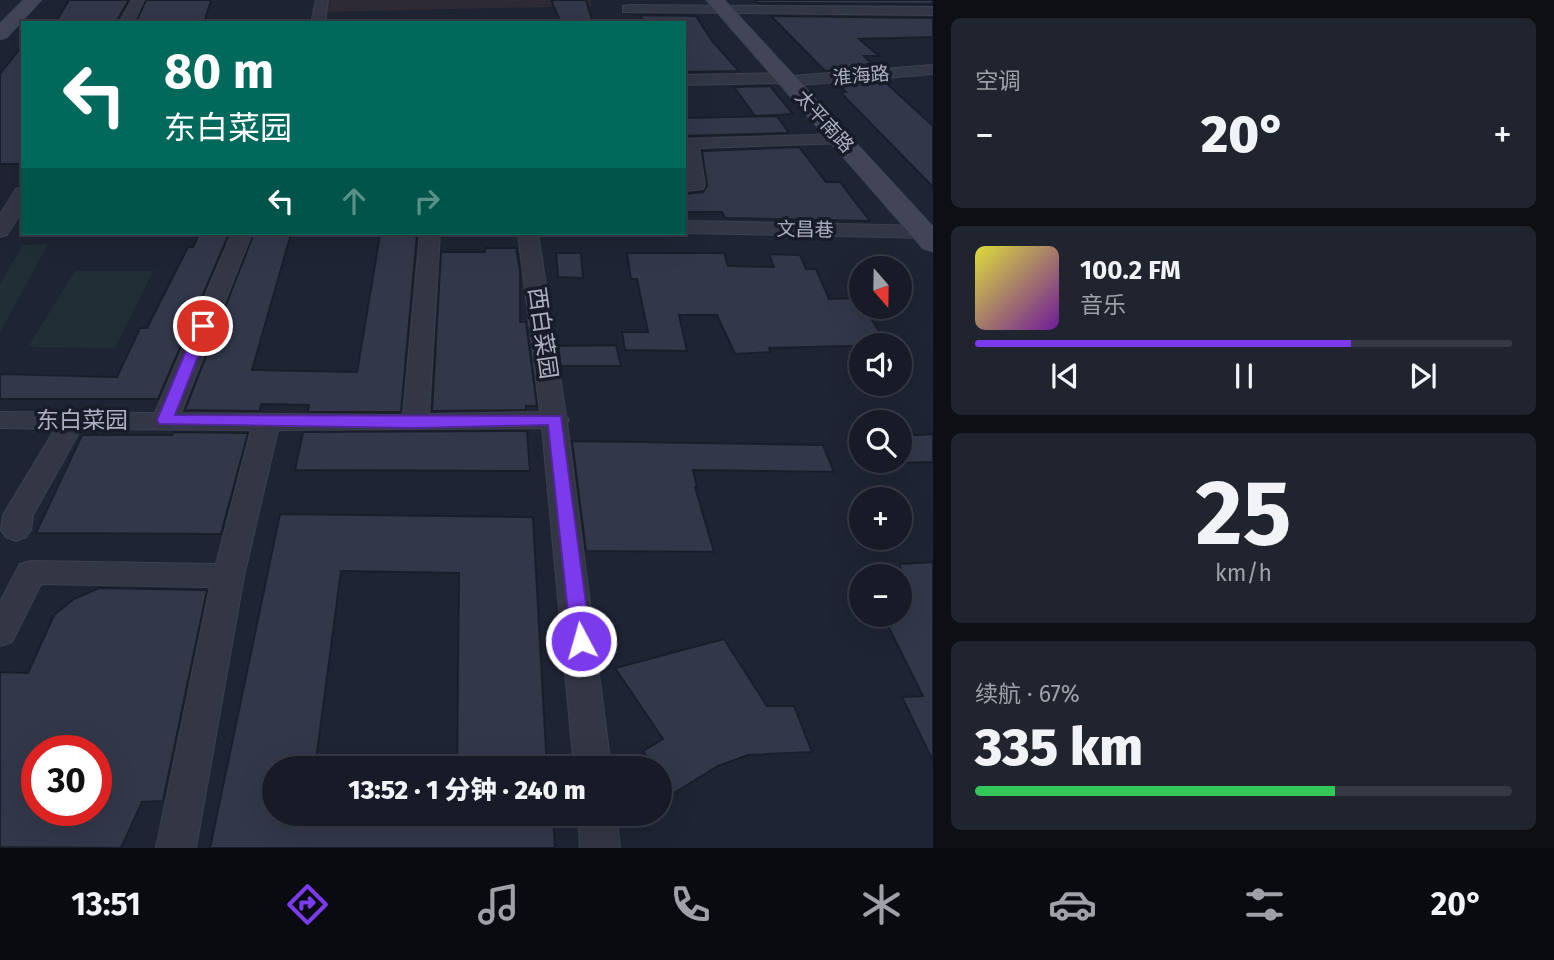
<!DOCTYPE html>
<html lang="zh">
<meta charset="utf-8">
<style>
body{margin:0;font-family:"Fira Sans","Noto Sans SC",sans-serif;background:#20242f;color:#f1f3f6;height:100vh;display:flex;flex-direction:column;font-size:26px;white-space:nowrap}
*{box-sizing:border-box;margin:0}
p{font-size:23px;color:#9ea1a7}
.icon{flex:none;width:38px;height:38px;fill:none;stroke:currentColor;stroke-width:2;stroke-linecap:round;stroke-linejoin:round}
.map{position:relative;flex:1;overflow:hidden}
.drawer{display:flex;flex-direction:column;gap:18px;padding:18px;background:#0d0f15;width:621px}
.drawer>*{flex:none}
.guide{position:absolute;left:21px;top:21px;width:665px;height:214px;border-radius:0px;box-shadow:0 7px 28px #0002,0 0 0 2px #363944;background:#00695c;color:#fff;overflow:hidden}
.needle{width:46px;rotate:160deg}
.tools{position:absolute;left:849px;top:256px;display:grid;gap:14px}
.tools a{display:grid;place-items:center;width:63px;height:63px;border-radius:50%;background:#171b27;box-shadow:0 7px 28px #0002,0 0 0 2px #363944;font-size:35px}
.speed{position:absolute;left:21px;top:735px;display:flex;gap:14px;font-size:35px;font-weight:700;text-align:center}
.speed>*{display:grid;place-content:center;width:91px;height:91px;border-radius:50%;background:#171b27;box-shadow:0 7px 28px #0002,0 0 0 2px #363944;line-height:1}
.speed .limit{border:10px solid #d22;background:#fff;color:#111}
.pin{position:absolute;display:grid;place-items:center;width:60px;height:60px;color:#fff;margin:-30px;border:4px solid #fff;border-radius:50%;box-shadow:0 2px 7px #0007}
.me{position:absolute;width:77px;margin:-38px;rotate:354deg;stroke-linejoin:round;filter:drop-shadow(0 0 5px #0008)}
.turn{display:flex;align-items:center;gap:24px;height:147px;padding:0 28px;font-size:32px}
.turn .icon{width:91px;height:91px;stroke-width:2.5}
.turn b{display:block;font-size:49px;line-height:60px}
.lanes{display:flex;align-items:center;height:66px;padding:0 28px;background:#0003;justify-content:center;gap:35px;direction:ltr}
.lanes .off{opacity:.35}
.big{font-size:52px;font-weight:800;line-height:1.1}
.drawer .card{flex:1;display:flex;flex-direction:column;justify-content:center;gap:10px;min-width:0;padding:0 24px;border-radius:10px;background:#20242f}
.drawer .dial{align-items:center;gap:0}
.dial b{font-size:91px;line-height:1}
.song{display:flex;align-items:center;gap:21px}
.cover{width:84px;height:84px;border-radius:10px;background:linear-gradient(135deg,hsl(60 70% 55%),hsl(280 70% 35%))}
.played{height:7px;border-radius:4px;background:linear-gradient(90deg,#7c3aed 70%,#363944 70%)}
.keys{display:flex;justify-content:space-around;direction:ltr}
.heat{display:flex;justify-content:space-between;align-items:center;font-size:38px;direction:ltr}
.charge{height:10px;border-radius:5px;background:linear-gradient(90deg,#34c759 67%,#363944 0)}
.trip{position:absolute;left:262px;top:756px;width:410px;height:70px;border-radius:35px;background:#171b27;box-shadow:0 7px 28px #0002,0 0 0 2px #363944;font-weight:800;line-height:70px;text-align:center}
.dock{display:flex;height:112px;justify-content:space-around;align-items:center;background:#090b10;color:#9ea1a7}
.dock .icon{width:49px;height:49px}
.dock .current{color:#7c3aed}
.dock b{font-size:32px;color:#f1f3f6}
main{display:flex;flex:1;min-height:0}
.map>svg:first-child{display:block}
.medical{fill:#2e2a36}
.green{fill:#212e35}
.building{fill:#32374a;stroke:#1a1e2b;stroke-width:2;fill-rule:evenodd}
.lines{fill:none;stroke-linecap:round;stroke-linejoin:round}
.street-casing{stroke:#3c404e;stroke-width:2}
.secondary-casing{stroke:#3c404e;stroke-width:1}
.street{fill:#333644;fill-rule:evenodd}
.secondary{fill:#414557;fill-rule:evenodd}
.route{fill:#7c3aed;stroke:#51269a;stroke-width:2}
.labels{text-anchor:middle;stroke-width:7;stroke-linejoin:round;paint-order:stroke}
.far-street-label{font-size:19px;fill:#acb0c2;stroke:#181c29}
.street-label{font-size:23px;fill:#acb0c2;stroke:#181c29}
</style>
<main>
<div class="map">
<svg width="933" height="848" viewBox="0 0 933 848">
<rect width="100%" height="100%" fill="#1f2434"/>
<polygon class="medical" points="330,0 590,0 592,6 328,12"/>
<g class="green">
<polygon points="48,244 0,332 0,284 23,245"/>
<polygon points="75,271 153,271 115,348 28,347"/>
</g>
<g class="building">
<polygon points="69,0 129,0 117,20 56,22"/>
<polygon points="146,0 211,0 204,23 144,23 145,20 137,20"/>
<polygon points="551,0 586,0 593,23 561,23"/>
<polygon points="755,0 933,0 933,4 758,3"/>
<polygon points="640,15 696,16 712,41 739,71 684,72 684,23 645,23"/>
<polygon points="771,16 933,18 933,37 859,39 879,56 864,56 872,64 867,64 870,67 825,71"/>
<polygon points="23,45 23,164 0,164 0,74"/>
<polygon points="884,81 933,126 933,187 841,93 846,92 838,84"/>
<polygon points="770,86 793,114 755,116 734,87"/>
<polygon points="777,116 789,133 684,136 684,118"/>
<polygon points="799,147 826,182 840,182 870,221 725,218 722,212 684,212 684,194 703,192 707,186 702,151"/>
<polygon points="199,233 229,234 158,399 0,399 0,374 117,377 140,328 147,328 188,247 193,247"/>
<polygon points="254,233 291,234 252,370 357,372 380,235 417,235 401,412 308,412 309,405 261,404 260,411 185,410"/>
<polygon points="485,248 516,248 520,270 520,322 526,322 537,406 526,406 526,410 432,411 441,252 485,252"/>
<polygon points="556,253 581,253 583,278 558,277"/>
<polygon points="627,253 724,253 728,266 774,267 769,254 800,255 806,269 816,269 829,299 858,298 888,345 769,348 771,352 735,354 717,315 679,315 687,351 625,350 622,332 648,332 637,279 631,279"/>
<polygon points="616,345 621,366 561,366 558,346"/>
<polygon points="527,431 530,471 295,470 303,432"/>
<polygon points="174,432 248,433 221,534 36,533 82,435 172,435"/>
<polygon points="933,434 933,462 900,463 900,436"/>
<polygon points="572,441 823,445 834,472 693,470 697,487 695,487 714,552 586,551"/>
<polygon points="280,514 533,517 547,768 457,768 459,573 341,571 315,768 275,768 275,814 553,814 555,848 210,848"/>
<polygon points="933,562 933,761 902,697 923,696 882,614 900,614 900,564"/>
<path d="M99,588L207,590L163,801L142,802L121,848L0,847V672L28,673L54,615L74,599ZM37,751H96V810H37Z"/>
<polygon points="724,639 767,706 794,706 812,752 748,755 718,766 674,793 660,774 660,768 655,768 643,751 663,739 615,668"/>
</g>
<g class="lines">
<g class="street-casing">
<g id="street">
<polygon points="132,0 144,0 133,23 119,23"/>
<polygon points="316,0 328,0 325,23 311,23"/>
<polygon points="628,5 933,7 933,15 623,12 623,6"/>
<polygon points="933,65 933,74 788,86 781,83 684,85 684,75 786,73 792,76"/>
<polygon points="841,134 847,135 850,139 847,143 699,148 705,185 703,189 684,191 684,139"/>
<polygon points="23,187 23,209 7,235 0,237 0,215 16,189"/>
<polygon points="684,221 933,226 933,238 684,233"/>
<polygon points="232,233 252,233 181,413 403,415 420,233 440,233 429,414 540,412 518,233 538,233 566,416 569,420 567,423 611,768 574,768 542,428 278,430 244,576 196,848 156,848 210,587 41,584 12,642 0,646 0,602 20,564 31,561 216,564 251,430 81,429 33,515 31,530 26,537 16,541 6,537 1,530 3,515 55,429 0,428 0,412 155,413"/>
<polygon points="578,814 616,814 620,848 580,848"/>
</g>
</g>
<g class="secondary-casing">
<g id="secondary">
<polygon points="23,0 42,0 7,38 0,40 0,23"/>
<polygon points="706,0 725,0 933,226 933,252 923,249"/>
</g>
</g>
<use href="#street" class="street"/>
<use href="#secondary" class="secondary"/>
</g>
<polygon class="route" points="203,322 210,326 175,415 561,416 591,641 588,647 581,649 574,647 571,641 548,425 415,428 159,424 157,420 196,326"/>
<g class="labels">
<g class="far-street-label">
<text transform="translate(861 75) rotate(-5)" y="7">淮海路</text>
<text transform="translate(825 121) rotate(48)" y="7">太平南路</text>
<text transform="translate(805 229) rotate(1)" y="7">文昌巷</text>
</g>
<g class="street-label">
<text transform="translate(543 333) rotate(82)" y="8">西白菜园</text>
<text x="82" y="428">东白菜园</text>
</g>
</g>
</svg>
<div class="tools">
<a><svg class="needle" viewBox="-14 -14 28 28"><path d="M0-13l5 13h-10z" fill="#e53935"/><path d="M0 13l5-13h-10z" fill="#9ea1a7"/></svg></a>
<a><svg class="icon" aria-label="sound" viewBox="0 0 24 24"><path d="M4 9h4l5-4v14l-5-4H4zM17 9q2 3 0 6"/></svg></a>
<a><svg class="icon" aria-label="search" viewBox="0 0 24 24"><circle cx="10" cy="10" r="6"/><path d="M15 15l6 6"/></svg></a>
<a>+</a>
<a>−</a>
</div>
<div class="speed"><div class="limit">30</div></div>
<div class="pin" style="left:203px;top:326px;background:#d93025"><svg class="icon" aria-label="arrive" viewBox="0 0 24 24"><path d="M6 21V4h12l-3 4 3 4H6"/></svg></div>
<svg class="me" style="left:581px;top:641px" viewBox="-20 -20 40 40"><circle r="17" fill="#7c3aed" stroke="#fff" stroke-width="3"/><path d="M0-11L8 9 0 5-8 9z" fill="#fff"/></svg>
<div class="trip">13:52 · 1 分钟 · 240 m</div>
<div class="guide">
<div class="turn"><svg class="icon" aria-label="left" viewBox="0 0 24 24"><path d="M17 20v-9H6M10 6l-5 5 5 5"/></svg><div><b>80 m</b>东白菜园</div></div>
<div class="lanes"><svg class="icon" aria-label="left" viewBox="0 0 24 24"><path d="M17 20v-9H6M10 6l-5 5 5 5"/></svg><svg class="icon off" aria-label="ahead" viewBox="0 0 24 24"><path d="M12 20V5M6 11l6-6 6 6"/></svg><svg class="icon off" aria-label="right" viewBox="0 0 24 24"><path d="M7 20v-9h11M14 6l5 5-5 5"/></svg></div>
</div>
</div>
<section class="drawer">
<div class="card"><p>空调</p>
<div class="heat"><a>−</a><b class="big">20°</b><a>+</a></div>
</div>
<div class="card">
<div class="song"><i class="cover"></i><div><b>100.2 FM</b><p>音乐</p></div></div>
<div class="played"></div>
<div class="keys"><svg class="icon" aria-label="previous" viewBox="0 0 24 24"><path d="M18 5L8 12l10 7zM5 5v14"/></svg><svg class="icon" aria-label="pause" viewBox="0 0 24 24"><path d="M8 5v14M16 5v14"/></svg><svg class="icon" aria-label="next" viewBox="0 0 24 24"><path d="M6 5l10 7-10 7zM19 5v14"/></svg></div>
</div>
<div class="card dial"><b>25</b><p>km/h</p></div>
<div class="card"><p>续航 · 67%</p><b class="big">335 km</b><div class="charge"></div></div>
</section>
</main>
<nav class="dock">
<b>13:51</b>
<svg class="icon current" aria-label="directions" viewBox="0 0 24 24"><path d="M12 3l9 9-9 9-9-9zM9 14v-3h6M13 9l2 2-2 2"/></svg>
<svg class="icon" aria-label="music" viewBox="0 0 24 24"><path d="M9 18V5l10-2v13"/><circle cx="6" cy="18" r="3"/><circle cx="16" cy="16" r="3"/></svg>
<svg class="icon" aria-label="phone" viewBox="0 0 24 24"><path d="M5 4h4l2 5-3 2q2 4 5 5l2-3 5 2v4C11 20 4 13 5 4z"/></svg>
<svg class="icon" aria-label="climate" viewBox="0 0 24 24"><path d="M12 3v18M4 7l16 10M4 17L20 7"/></svg>
<svg class="icon" aria-label="car" viewBox="0 0 24 24"><path d="M5 17H2v-5l4-1 3-4h7l3 4 3 1v5h-3M9 17h6M6 11h13"/><circle cx="7" cy="17" r="2"/><circle cx="17" cy="17" r="2"/></svg>
<svg class="icon" aria-label="filters" viewBox="0 0 24 24"><path d="M4 7h16M4 17h16"/><circle cx="9" cy="7" r="2"/><circle cx="15" cy="17" r="2"/></svg>
<b>20°</b>
</nav>
